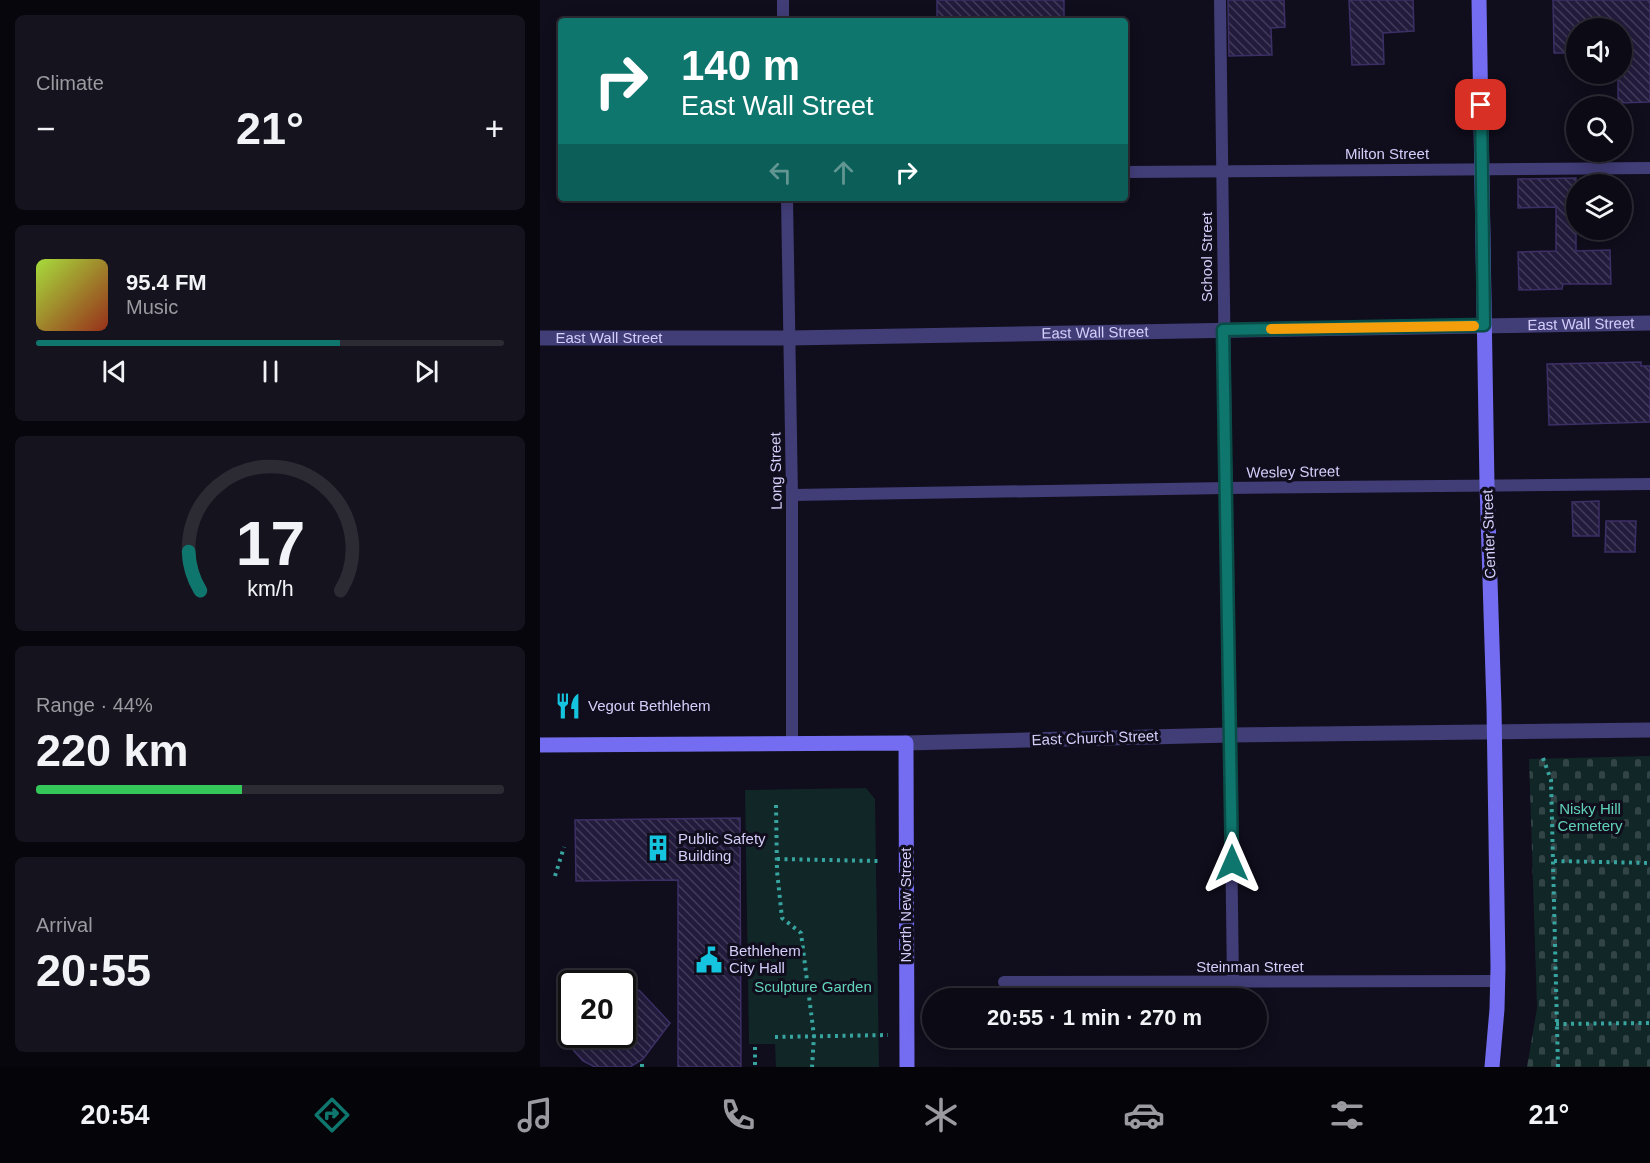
<!DOCTYPE html>
<meta charset="utf-8">
<style>
body{margin:0;font-family:Arial,sans-serif;background:#15131e;color:#f1f3f6;height:100vh;display:flex;flex-direction:column;font-size:22px;white-space:nowrap}
*{box-sizing:border-box;margin:0}
p{font-size:20px;color:#9a9aa0}
.icon{flex:none;width:33px;height:33px;fill:none;stroke:currentColor;stroke-width:2;stroke-linecap:round;stroke-linejoin:round}
.map{position:relative;flex:1;overflow:hidden}
.sheet{display:flex;flex-direction:column;gap:15px;padding:15px;background:#07060c;width:540px}
.sheet>*{flex:none}
.hud{position:absolute;left:18px;top:18px;width:570px;height:183px;border-radius:6px;box-shadow:0 3px 15px #0003,0 0 0 2px #2c2b34;background:#0f766e;color:#fff;overflow:hidden}
.buttons{position:absolute;left:1026px;top:18px;display:grid;gap:12px}
.buttons a{display:grid;place-items:center;width:66px;height:66px;border-radius:50%;background:#0c0a15;box-shadow:0 3px 15px #0003,0 0 0 2px #2c2b34;font-size:30px}
.speed{position:absolute;left:18px;top:970px;display:flex;gap:12px;font-size:30px;font-weight:700;text-align:center}
.speed>*{display:grid;place-content:center;width:78px;height:78px;border-radius:50%;background:#0c0a15;box-shadow:0 3px 15px #0003,0 0 0 2px #2c2b34;line-height:1}
.speed .limit{border:3px solid #111;border-radius:9px;background:#fff;color:#111}
.pin{position:absolute;display:grid;place-items:center;width:51px;height:51px;color:#fff;margin:-26px;border-radius:12px;box-shadow:0 3px 9px #0006}
.me{position:absolute;width:66px;margin:-33px;rotate:0deg;stroke-linejoin:round;filter:drop-shadow(0 0 4px #0008)}
.turn{display:flex;align-items:center;gap:21px;height:126px;padding:0 24px;font-size:27px}
.turn .icon{width:78px;height:78px;stroke-width:2.5}
.turn b{display:block;font-size:42px;line-height:51px}
.lanes{display:flex;align-items:center;height:57px;padding:0 24px;background:#0003;justify-content:center;gap:30px;direction:ltr}
.lanes .off{opacity:.35}
.big{font-size:45px;font-weight:800;line-height:1.1}
.sheet .card{flex:1;display:flex;flex-direction:column;justify-content:center;gap:9px;min-width:0;padding:0 21px;border-radius:9px;background:#15131e}
.sheet .dial{align-items:center;gap:0}
.dial svg{height:156px;overflow:visible;fill:none;stroke:#2c2b34;stroke-width:7;stroke-linecap:round;text-anchor:middle}
.dial text{fill:#f1f3f6;stroke:none}
.song{display:flex;align-items:center;gap:18px}
.cover{width:72px;height:72px;border-radius:9px;background:linear-gradient(135deg,hsl(80 70% 55%),hsl(10 70% 35%))}
.played{height:6px;border-radius:3px;background:linear-gradient(90deg,#0f766e 65%,#2c2b34 65%)}
.keys{display:flex;justify-content:space-around;direction:ltr}
.heat{display:flex;justify-content:space-between;align-items:center;font-size:33px;direction:ltr}
.charge{height:9px;border-radius:4px;background:linear-gradient(90deg,#34c759 44%,#2c2b34 0)}
.trip{position:absolute;left:382px;top:988px;width:345px;height:60px;border-radius:30px;background:#0c0a15;box-shadow:0 3px 15px #0003,0 0 0 2px #2c2b34;font-weight:800;line-height:60px;text-align:center}
.dock{display:flex;height:96px;justify-content:space-around;align-items:center;background:#050408;color:#9a9aa0}
.dock .icon{width:42px;height:42px}
.dock .selected{color:#0f766e}
.dock b{font-size:27px;color:#f1f3f6}
main{display:flex;flex:1;min-height:0}
.map>svg:first-child{display:block}
.cemetery{fill:url(#cemetery-stones)}
.garden{fill:#112626}
.building{fill:url(#building-back-hatch);stroke:#3c2f65;stroke-width:1.5}
.lines{fill:none;stroke-linecap:round;stroke-linejoin:round}
.path{stroke:#38a4a0;stroke-width:4;stroke-dasharray:3 4.5;stroke-linecap:butt}
.service{stroke:#413d77;stroke-width:12}
.minor{stroke:#413d77;stroke-width:15}
.tertiary{stroke:#413d77;stroke-width:15}
.secondary{stroke:#746df1;stroke-width:15}
.route-casing{stroke:#0a4d48;stroke-width:15}
.route{stroke:#0f766e;stroke-width:10}
.slow{stroke:#f59e0b;stroke-width:10}
.labels{text-anchor:middle;stroke-width:6;stroke-linejoin:round;paint-order:stroke}
.street-label{font-size:15px;fill:#d4cefa;stroke:#100d1c}
.poi-label{font-size:15px;fill:#d4cefa;stroke:#100d1c;text-anchor:start}
.park-label{font-size:15px;fill:#61d3b9;stroke:#100d1c}
</style>
<main>
<section class="sheet">
<div class="card"><p>Climate</p>
<div class="heat"><a>−</a><b class="big">21°</b><a>+</a></div>
</div>
<div class="card">
<div class="song"><i class="cover"></i><div><b>95.4 FM</b><p>Music</p></div></div>
<div class="played"></div>
<div class="keys"><svg class="icon" aria-label="previous" viewBox="0 0 24 24"><path d="M18 5L8 12l10 7zM5 5v14"/></svg><svg class="icon" aria-label="pause" viewBox="0 0 24 24"><path d="M8 5v14M16 5v14"/></svg><svg class="icon" aria-label="next" viewBox="0 0 24 24"><path d="M6 5l10 7-10 7zM19 5v14"/></svg></div>
</div>
<div class="card dial"><svg viewBox="0 0 100 80">
<path d="M14 69A42 42 0 1 1 86 69"/>
<path d="M14 69A42 42 0 0 1 8 49" stroke="#0f766e"/>
<text x="50" y="56" font-size="32" font-weight="700">17</text>
<text x="50" y="72" font-size="11">km/h</text>
</svg></div>
<div class="card"><p>Range · 44%</p><b class="big">220 km</b><div class="charge"></div></div>
<div class="card"><p>Arrival</p><b class="big">20:55</b></div>
</section>
<div class="map">
<svg width="1110" height="1067" viewBox="0 0 1110 1067">
<defs>
<pattern id="cemetery-stones" width="16" height="16" patternUnits="userSpaceOnUse" patternTransform="scale(1.5)"><rect width="16" height="16" fill="#112626"/><path d="M2 7V4a2 2 0 0 1 4 0v3zM10 15v-3a2 2 0 0 1 4 0v3z" fill="#334446"/></pattern>
<pattern id="building-back-hatch" width="6" height="6" patternUnits="userSpaceOnUse" patternTransform="scale(1.5)"><rect width="6" height="6" fill="#231b3c"/><path d="M-1 5l2 2M0 0l6 6M5-1l2 2" fill="none" stroke="#423b59"/></pattern>
</defs>
<rect width="100%" height="100%" fill="#100d1c"/>
<polygon class="cemetery" points="1110,756 1110,1067 987,1067 997,1008 989,759"/>
<polygon class="garden" points="326,788 335,799 339,1067 236,1067 235,1044 209,1044 205,790"/>
<g class="building">
<rect x="397" y="0" width="127" height="21"/>
<polygon points="688,0 744,0 745,27 731,28 732,55 689,56"/>
<polygon points="809,0 873,0 874,31 843,33 844,64 812,65"/>
<polygon points="1013,0 1110,0 1110,102 1078,103 1078,74 1082,74 1082,28 1036,28 1036,53 1014,53"/>
<polygon points="1036,178 1036,251 1070,250 1071,284 1023,284 1022,289 979,290 978,252 1016,251 1016,207 978,208 978,179"/>
<polygon points="1101,362 1101,366 1110,366 1110,422 1009,425 1007,364"/>
<polygon points="1059,501 1059,536 1033,536 1032,502"/>
<polygon points="1066,521 1096,521 1095,552 1065,552"/>
<polygon points="200,818 201,1067 138,1067 138,880 36,881 35,820"/>
<polygon points="82,981 100,991 130,1023 103,1059 90,1067 55,1067 43,1061 34,1051 26,1035 82,1035"/>
</g>
<g class="lines">
<g class="path">
<polyline points="1003,758 1011,780 1018,1067"/>
<polyline points="236,805 237,871 242,918 261,933 274,1036 272,1067"/>
<polyline points="237,859 338,861"/>
<polyline points="1014,861 1110,863"/>
<polyline points="15,876 24,847"/>
<polyline points="1016,1024 1110,1023"/>
<polyline points="235,1037 348,1035"/>
<polyline points="215,1047 215,1067"/>
<polyline points="102,1067 102,1062"/>
</g>
<g class="service">
<polyline points="243,0 243,21"/>
<polyline points="680,0 693,982"/>
<polyline points="585,172 1110,168"/>
<polyline points="247,198 252,495 252,744"/>
<polyline points="252,495 686,488 1110,484"/>
<polyline points="464,982 957,981"/>
</g>
<path class="minor" id="s1" d="M0,338H249L1110,323"/>
<polyline class="tertiary" points="366,743 690,735 1110,730"/>
<g class="secondary">
<polyline points="939,0 947,485 954,707 958,967 957,1009 952,1067"/>
<polyline points="0,745 366,743 367,1067"/>
</g>
</g>
<g class="lines">
<g class="route-casing">
<polyline id="route" points="692,863 683,330 944,325 941,105"/>
</g>
<use href="#route" class="route"/>
<polyline class="slow" points="731,329 934,326"/>
</g>
<defs>
<g id="restaurant-bare" transform="scale(2.07)"><path d="M-5-6h1v4h1v-4h1v4h1v-4h1v5L-1.5 .5V6h-2V.5L-5-1ZM5-6V6H3V1.5H1.5Q1.5-4 5-6Z" fill="#15c5df" stroke="#100d1c" stroke-width="2.5" paint-order="stroke"/></g>
<g id="building-bare" transform="scale(2.07)"><path d="M-4-6H4V6H1V3H-1V6H-4ZM-2.5-4.3h1.7v1.8h-1.7ZM.8-4.3h1.7v1.8H.8ZM-2.5-1h1.7V.8h-1.7ZM.8-1h1.7V.8H.8Z" fill="#15c5df" stroke="#100d1c" stroke-width="2.5" paint-order="stroke"/></g>
<g id="civic-bare" transform="scale(2.07)"><path d="M-.6-6.5H3V-4.5H.6V-3L4-1V1h2V6H-6V1h2V-1L-.6-3ZM-1.2 2.5V6h2.4V2.5Z" fill="#15c5df" stroke="#100d1c" stroke-width="2.5" paint-order="stroke"/></g>
</defs>
<g fill-rule="evenodd">
<use href="#restaurant-bare" x="28" y="706"/>
<use href="#building-bare" x="118" y="848"/>
<use href="#civic-bare" x="169" y="960"/>
</g>
<g class="labels">
<g class="street-label">
<text x="847" y="159">Milton Street</text>
<text transform="translate(667 257) rotate(-90)" y="5">School Street</text>
<text dy="5" stroke="none"><textPath href="#s1" startOffset="1041">East Wall Street</textPath></text>
<text dy="5" stroke="none"><textPath href="#s1" startOffset="555">East Wall Street</textPath></text>
<text dy="5" stroke="none"><textPath href="#s1" startOffset="69">East Wall Street</textPath></text>
<text transform="translate(236 471) rotate(-91)" y="5">Long Street</text>
<text transform="translate(753 472) rotate(-1)" y="5">Wesley Street</text>
<text transform="translate(949 534) rotate(-92)" y="5">Center Street</text>
<text transform="translate(555 738) rotate(-2)" y="5">East Church Street</text>
<text transform="translate(366 905) rotate(-90)" y="5">North New Street</text>
<text x="710" y="972">Steinman Street</text>
</g>
<g class="poi-label">
<text x="48" y="711">Vegout Bethlehem</text>
<text x="138" y="844">Public Safety<tspan x="138" dy="17">Building</tspan></text>
<text x="189" y="956">Bethlehem<tspan x="189" dy="17">City Hall</tspan></text>
</g>
<g class="park-label">
<text x="1050" y="814">Nisky Hill<tspan x="1050" dy="17">Cemetery</tspan></text>
<text x="273" y="992">Sculpture Garden</text>
</g>
</g>
</svg>
<div class="buttons">
<a><svg class="icon" aria-label="sound" viewBox="0 0 24 24"><path d="M4 9h4l5-4v14l-5-4H4zM17 9q2 3 0 6"/></svg></a>
<a><svg class="icon" aria-label="search" viewBox="0 0 24 24"><circle cx="10" cy="10" r="6"/><path d="M15 15l6 6"/></svg></a>
<a><svg class="icon" aria-label="layers" viewBox="0 0 24 24"><path d="M12 4l9 5-9 5-9-5zM3 14l9 5 9-5"/></svg></a>
</div>
<div class="speed"><div class="limit">20</div></div>
<div class="pin" style="left:941px;top:105px;background:#d93025"><svg class="icon" aria-label="arrive" viewBox="0 0 24 24"><path d="M6 21V4h12l-3 4 3 4H6"/></svg></div>
<svg class="me" style="left:692px;top:863px" viewBox="-20 -20 40 40"><path d="M0-17L14 15 0 8-14 15z" fill="#0f766e" stroke="#fff" stroke-width="4"/></svg>
<div class="trip">20:55 · 1 min · 270 m</div>
<div class="hud">
<div class="turn"><svg class="icon" aria-label="right" viewBox="0 0 24 24"><path d="M7 20v-9h11M14 6l5 5-5 5"/></svg><div><b>140 m</b>East Wall Street</div></div>
<div class="lanes"><svg class="icon off" aria-label="left" viewBox="0 0 24 24"><path d="M17 20v-9H6M10 6l-5 5 5 5"/></svg><svg class="icon off" aria-label="ahead" viewBox="0 0 24 24"><path d="M12 20V5M6 11l6-6 6 6"/></svg><svg class="icon" aria-label="right" viewBox="0 0 24 24"><path d="M7 20v-9h11M14 6l5 5-5 5"/></svg></div>
</div>
</div>
</main>
<nav class="dock">
<b>20:54</b>
<svg class="icon selected" aria-label="directions" viewBox="0 0 24 24"><path d="M12 3l9 9-9 9-9-9zM9 14v-3h6M13 9l2 2-2 2"/></svg>
<svg class="icon" aria-label="music" viewBox="0 0 24 24"><path d="M9 18V5l10-2v13"/><circle cx="6" cy="18" r="3"/><circle cx="16" cy="16" r="3"/></svg>
<svg class="icon" aria-label="phone" viewBox="0 0 24 24"><path d="M5 4h4l2 5-3 2q2 4 5 5l2-3 5 2v4C11 20 4 13 5 4z"/></svg>
<svg class="icon" aria-label="climate" viewBox="0 0 24 24"><path d="M12 3v18M4 7l16 10M4 17L20 7"/></svg>
<svg class="icon" aria-label="car" viewBox="0 0 24 24"><path d="M5 17H2v-5l4-1 3-4h7l3 4 3 1v5h-3M9 17h6M6 11h13"/><circle cx="7" cy="17" r="2"/><circle cx="17" cy="17" r="2"/></svg>
<svg class="icon" aria-label="filters" viewBox="0 0 24 24"><path d="M4 7h16M4 17h16"/><circle cx="9" cy="7" r="2"/><circle cx="15" cy="17" r="2"/></svg>
<b>21°</b>
</nav>
